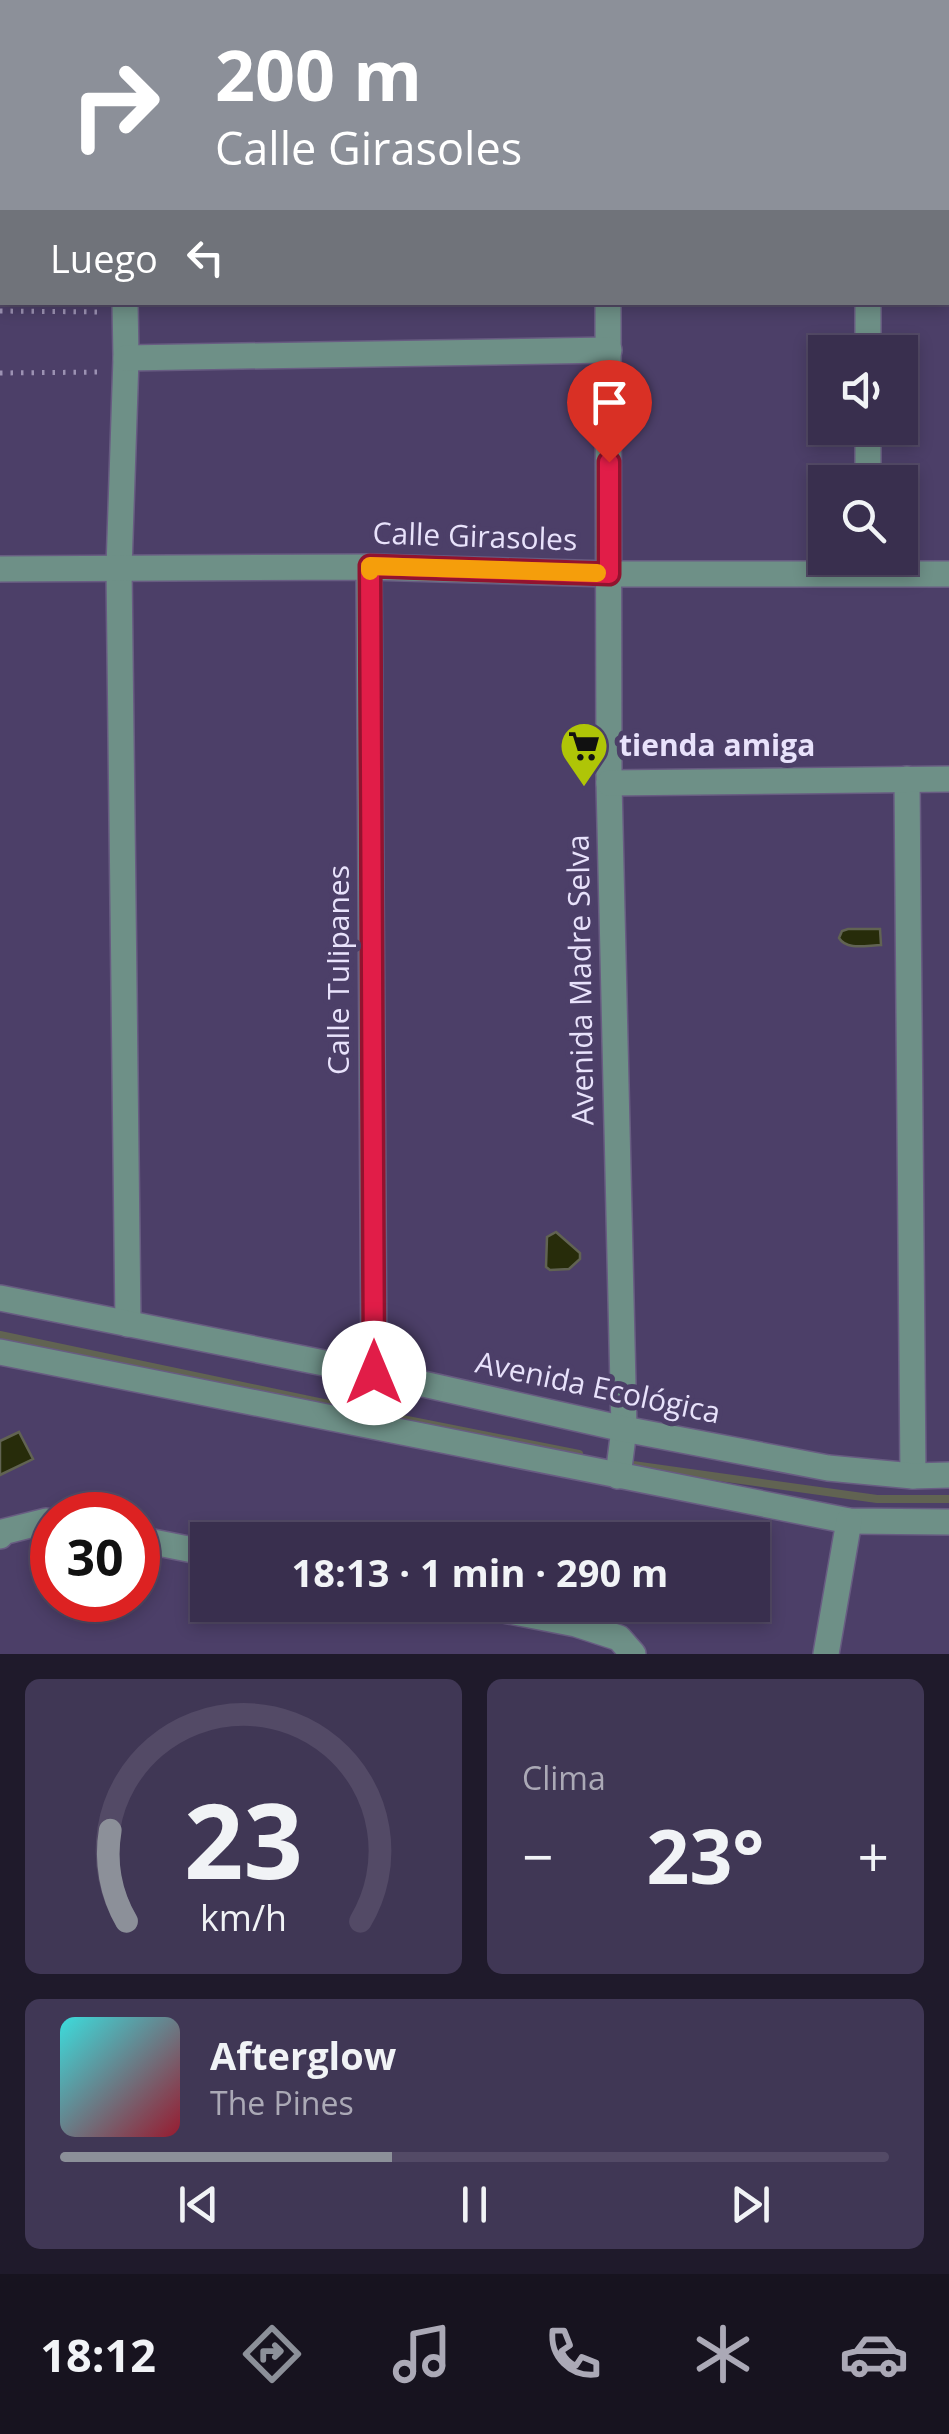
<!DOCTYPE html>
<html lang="es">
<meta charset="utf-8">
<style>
body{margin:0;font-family:"Open Sans",sans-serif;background:#403755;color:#f1f3f6;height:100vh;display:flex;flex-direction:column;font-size:38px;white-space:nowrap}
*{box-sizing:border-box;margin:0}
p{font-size:32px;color:#aba9b6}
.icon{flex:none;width:55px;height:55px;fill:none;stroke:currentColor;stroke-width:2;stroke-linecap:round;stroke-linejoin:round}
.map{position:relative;height:1654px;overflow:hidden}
.sheet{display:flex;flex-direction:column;gap:25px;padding:25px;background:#1f1a2b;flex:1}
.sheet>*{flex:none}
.top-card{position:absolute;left:0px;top:0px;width:950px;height:305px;box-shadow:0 5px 15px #0003,0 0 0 2px #534a66;background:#8c9099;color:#fff;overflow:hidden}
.buttons{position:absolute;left:808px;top:335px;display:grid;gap:20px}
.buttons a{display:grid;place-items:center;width:110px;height:110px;border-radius:0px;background:#392f4e;box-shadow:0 5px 15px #0003,0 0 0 2px #534a66;font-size:50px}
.speed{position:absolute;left:30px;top:1492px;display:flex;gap:20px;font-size:50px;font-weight:700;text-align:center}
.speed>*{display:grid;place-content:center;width:130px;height:130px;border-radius:50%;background:#392f4e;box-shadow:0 5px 15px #0003,0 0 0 2px #534a66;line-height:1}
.speed .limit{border:15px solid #d22;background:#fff;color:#111}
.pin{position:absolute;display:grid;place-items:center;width:85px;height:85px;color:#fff;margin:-102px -42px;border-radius:50% 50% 50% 0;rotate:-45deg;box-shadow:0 0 10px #0007}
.pin .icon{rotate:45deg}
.me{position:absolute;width:110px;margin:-55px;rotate:0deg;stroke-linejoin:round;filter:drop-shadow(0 0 8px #0008)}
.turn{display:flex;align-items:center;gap:35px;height:210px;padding:0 50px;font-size:45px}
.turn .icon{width:130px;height:130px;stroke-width:2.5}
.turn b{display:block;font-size:70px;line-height:85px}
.then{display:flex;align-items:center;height:95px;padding:0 50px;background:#0003;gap:20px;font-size:38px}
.big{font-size:75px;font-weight:700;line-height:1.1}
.sheet .tile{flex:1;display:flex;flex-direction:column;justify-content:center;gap:15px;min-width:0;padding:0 35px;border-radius:15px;background:#403755}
.sheet .dial{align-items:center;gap:0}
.dial svg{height:260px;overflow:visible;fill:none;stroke:#534a66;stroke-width:7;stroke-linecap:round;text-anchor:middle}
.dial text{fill:#f1f3f6;stroke:none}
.song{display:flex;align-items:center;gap:30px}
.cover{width:120px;height:120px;border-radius:15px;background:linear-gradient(135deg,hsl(180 70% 55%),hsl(350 70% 35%))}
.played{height:10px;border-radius:5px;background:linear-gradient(90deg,#8c9099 40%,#534a66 40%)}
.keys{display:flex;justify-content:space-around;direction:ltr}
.heat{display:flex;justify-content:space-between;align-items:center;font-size:55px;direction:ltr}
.sheet .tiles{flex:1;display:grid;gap:25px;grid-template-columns:1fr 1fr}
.tile:last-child{grid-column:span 2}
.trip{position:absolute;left:190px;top:1522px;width:580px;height:100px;border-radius:0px;background:#392f4e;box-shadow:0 5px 15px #0003,0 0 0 2px #534a66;font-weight:700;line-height:100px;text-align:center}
.menu{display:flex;height:160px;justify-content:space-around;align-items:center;background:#17131f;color:#aba9b6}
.menu .icon{width:70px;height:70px}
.menu .active{color:#8c9099}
.menu b{font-size:45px;color:#f1f3f6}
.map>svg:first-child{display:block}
.water{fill:#272c0a;stroke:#616352;stroke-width:2.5}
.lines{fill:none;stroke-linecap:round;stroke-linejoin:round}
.stream{stroke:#616352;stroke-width:8}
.minor-casing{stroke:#685c82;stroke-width:28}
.path{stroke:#9c92b3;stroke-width:5;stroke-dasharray:2.5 8;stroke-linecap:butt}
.minor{stroke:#6e9087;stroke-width:25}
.route-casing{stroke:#92132f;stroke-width:25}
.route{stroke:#e11d48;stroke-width:18}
.slow{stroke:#f59e0b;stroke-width:18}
.labels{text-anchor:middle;stroke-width:10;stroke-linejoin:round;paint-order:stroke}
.street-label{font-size:30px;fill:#e8e2fb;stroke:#4c3f68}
.poi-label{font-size:30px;font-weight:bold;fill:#e8e2fb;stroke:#4c3f68;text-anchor:start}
</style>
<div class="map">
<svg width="949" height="1654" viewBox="0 0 949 1654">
<rect width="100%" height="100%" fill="#4c3f68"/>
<g class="water">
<path d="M848,929H880L881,945C868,945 847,951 839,938L842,931Z"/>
<polygon points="556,1232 580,1253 580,1259 569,1269 550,1270 546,1267 547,1237"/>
<polygon points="19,1432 33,1459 0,1475 0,1441"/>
</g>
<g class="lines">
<g class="stream">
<polyline points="0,1335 352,1409 579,1454"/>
<polyline points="633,1465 877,1499 949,1499"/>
</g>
<g class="minor-casing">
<g id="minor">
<polyline points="123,2 123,0"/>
<polyline points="607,2 607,0"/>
<polyline points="868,2 868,0"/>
<polyline points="125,302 126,358 119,568 128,1324"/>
<polyline points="608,302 609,783 624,1429 618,1476"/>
<polyline points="868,352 868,302"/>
<polyline points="126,358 609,350"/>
<polyline points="868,482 868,428"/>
<polyline points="369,567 374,1373"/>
<polyline points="0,569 369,567 609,574 949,574"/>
<polyline points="907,779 913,1476"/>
<polyline points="609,783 949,779"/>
<polyline points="0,1298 374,1373 624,1429 828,1468 913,1476 949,1475"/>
<polyline points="0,1352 849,1521 949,1522"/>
<polyline points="0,1536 3,1532 46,1521 52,1523"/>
<polyline points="138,1539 208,1553"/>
<polyline points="478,1605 576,1624 619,1638 633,1654"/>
<polyline points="826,1654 849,1521"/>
</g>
</g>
<g class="path">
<polyline points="0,259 2,259"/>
<polyline points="0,295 2,295"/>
<polyline points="0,311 103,312"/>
<polyline points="0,373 103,372"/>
</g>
<use href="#minor" class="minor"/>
</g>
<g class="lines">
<g class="route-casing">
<polyline id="route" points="374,1373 370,566 609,574 609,462"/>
</g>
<use href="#route" class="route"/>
<polyline class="slow" points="370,571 370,566 597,573"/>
</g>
<defs>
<g id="supermarket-pin" transform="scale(2.5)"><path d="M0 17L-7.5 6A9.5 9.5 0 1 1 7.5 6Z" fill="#afc507" stroke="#4c3f68"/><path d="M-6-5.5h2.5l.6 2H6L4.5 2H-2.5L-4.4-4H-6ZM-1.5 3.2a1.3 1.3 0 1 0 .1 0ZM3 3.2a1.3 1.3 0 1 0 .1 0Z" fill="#111"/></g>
</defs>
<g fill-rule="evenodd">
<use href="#supermarket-pin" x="584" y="746"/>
</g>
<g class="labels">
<g class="street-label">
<text transform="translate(475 537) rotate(2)" y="10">Calle Girasoles</text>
<text transform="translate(339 970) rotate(-90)" y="10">Calle Tulipanes</text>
<text transform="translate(581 980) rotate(-91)" y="10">Avenida Madre Selva</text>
<text transform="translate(598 1388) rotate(12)" y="10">Avenida Ecológica</text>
</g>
<g class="poi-label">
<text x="619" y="756">tienda amiga</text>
</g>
</g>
</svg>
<div class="buttons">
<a><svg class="icon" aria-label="sound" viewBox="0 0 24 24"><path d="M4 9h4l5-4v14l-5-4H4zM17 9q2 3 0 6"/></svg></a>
<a><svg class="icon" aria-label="search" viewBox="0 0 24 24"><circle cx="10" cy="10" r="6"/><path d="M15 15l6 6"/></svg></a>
</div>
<div class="speed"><div class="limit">30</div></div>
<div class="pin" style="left:609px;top:462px;background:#d93025"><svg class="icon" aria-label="arrive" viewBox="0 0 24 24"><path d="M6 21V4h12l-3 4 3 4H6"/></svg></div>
<svg class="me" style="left:374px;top:1373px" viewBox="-20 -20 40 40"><circle r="19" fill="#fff"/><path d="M0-13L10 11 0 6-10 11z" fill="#e11d48"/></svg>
<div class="trip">18:13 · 1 min · 290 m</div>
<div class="top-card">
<div class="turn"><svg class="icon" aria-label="right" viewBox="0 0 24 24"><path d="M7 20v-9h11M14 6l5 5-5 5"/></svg><div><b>200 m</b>Calle Girasoles</div></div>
<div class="then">Luego<svg class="icon" aria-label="left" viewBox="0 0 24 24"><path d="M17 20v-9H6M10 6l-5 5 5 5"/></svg></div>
</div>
</div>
<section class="sheet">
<div class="tiles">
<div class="tile dial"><svg viewBox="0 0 100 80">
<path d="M14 69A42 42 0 1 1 86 69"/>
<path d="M14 69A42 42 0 0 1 9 41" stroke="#8c9099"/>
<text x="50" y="56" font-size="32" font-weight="700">23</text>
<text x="50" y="72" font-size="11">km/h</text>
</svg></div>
<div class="tile"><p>Clima</p>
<div class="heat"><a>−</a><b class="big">23°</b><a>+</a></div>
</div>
<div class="tile">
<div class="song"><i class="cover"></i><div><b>Afterglow</b><p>The Pines</p></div></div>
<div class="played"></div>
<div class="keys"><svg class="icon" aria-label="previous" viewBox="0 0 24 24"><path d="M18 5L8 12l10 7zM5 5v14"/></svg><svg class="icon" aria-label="pause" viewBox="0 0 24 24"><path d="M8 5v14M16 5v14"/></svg><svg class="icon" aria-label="next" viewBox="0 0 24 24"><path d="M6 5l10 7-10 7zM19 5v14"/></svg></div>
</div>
</div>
</section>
<nav class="menu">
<b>18:12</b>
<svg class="icon active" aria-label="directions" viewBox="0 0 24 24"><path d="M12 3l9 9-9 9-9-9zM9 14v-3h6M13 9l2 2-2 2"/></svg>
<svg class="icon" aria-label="music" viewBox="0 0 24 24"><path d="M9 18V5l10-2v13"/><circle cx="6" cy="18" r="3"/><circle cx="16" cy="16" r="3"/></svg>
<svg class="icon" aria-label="phone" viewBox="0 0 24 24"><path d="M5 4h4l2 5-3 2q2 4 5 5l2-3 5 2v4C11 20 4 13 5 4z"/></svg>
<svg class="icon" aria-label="climate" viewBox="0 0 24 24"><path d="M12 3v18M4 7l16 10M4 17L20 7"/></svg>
<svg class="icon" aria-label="car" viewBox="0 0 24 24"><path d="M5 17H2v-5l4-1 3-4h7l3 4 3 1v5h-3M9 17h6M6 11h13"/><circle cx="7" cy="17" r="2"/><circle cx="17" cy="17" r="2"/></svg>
</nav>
